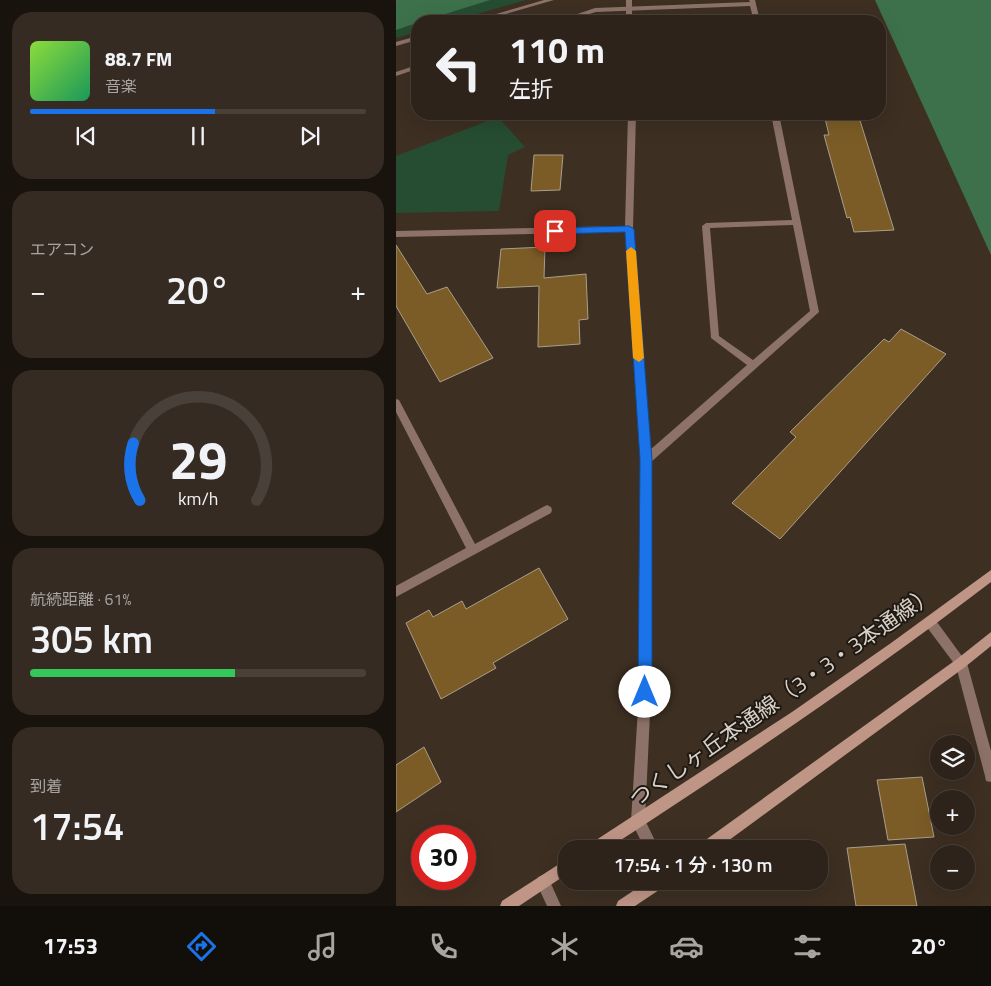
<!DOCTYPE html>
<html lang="ja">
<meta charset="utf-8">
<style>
body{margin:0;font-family:"Titillium Web","Noto Sans JP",sans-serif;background:#362b23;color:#f1f3f6;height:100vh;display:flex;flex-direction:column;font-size:19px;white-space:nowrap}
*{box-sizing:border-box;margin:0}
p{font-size:16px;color:#a7a4a2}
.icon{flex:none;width:28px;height:28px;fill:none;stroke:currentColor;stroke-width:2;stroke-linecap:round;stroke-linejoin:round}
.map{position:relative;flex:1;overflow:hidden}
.details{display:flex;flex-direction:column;gap:12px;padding:12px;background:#19130e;width:396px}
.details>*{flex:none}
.top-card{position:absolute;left:15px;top:15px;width:475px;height:105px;border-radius:20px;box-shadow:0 5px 20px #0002,0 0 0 1px #494039;background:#2e231a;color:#f1f3f6;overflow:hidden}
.controls{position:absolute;left:534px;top:735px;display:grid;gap:10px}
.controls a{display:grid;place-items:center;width:45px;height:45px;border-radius:50%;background:#2e231a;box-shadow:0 5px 20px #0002,0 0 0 1px #494039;font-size:25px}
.speed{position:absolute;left:15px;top:825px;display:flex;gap:10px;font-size:25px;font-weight:700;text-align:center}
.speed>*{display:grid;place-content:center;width:65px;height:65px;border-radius:50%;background:#2e231a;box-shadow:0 5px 20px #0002,0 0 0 1px #494039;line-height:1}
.speed .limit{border:8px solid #d22;background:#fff;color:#111}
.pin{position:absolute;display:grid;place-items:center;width:42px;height:42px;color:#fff;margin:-21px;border-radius:10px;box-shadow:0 2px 8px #0006}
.me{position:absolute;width:55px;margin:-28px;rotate:0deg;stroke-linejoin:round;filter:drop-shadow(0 0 4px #0008)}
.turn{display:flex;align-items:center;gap:18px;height:105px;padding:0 15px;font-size:22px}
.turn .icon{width:65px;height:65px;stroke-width:2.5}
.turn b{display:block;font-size:35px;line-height:42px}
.big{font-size:38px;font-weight:600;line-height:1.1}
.details .card{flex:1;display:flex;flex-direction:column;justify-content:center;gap:8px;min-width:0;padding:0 18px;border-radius:20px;background:#362b23}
.details .dial{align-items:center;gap:0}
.dial svg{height:130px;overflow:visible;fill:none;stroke:#494039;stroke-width:7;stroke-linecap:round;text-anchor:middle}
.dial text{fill:#f1f3f6;stroke:none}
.song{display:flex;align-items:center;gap:15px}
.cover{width:60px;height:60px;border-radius:8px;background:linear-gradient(135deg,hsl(90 70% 55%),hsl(150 70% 35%))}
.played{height:5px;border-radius:2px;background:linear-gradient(90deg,#1a73e8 55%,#494039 55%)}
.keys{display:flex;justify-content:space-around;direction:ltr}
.heat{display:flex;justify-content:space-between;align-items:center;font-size:28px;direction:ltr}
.charge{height:8px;border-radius:4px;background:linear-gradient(90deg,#34c759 61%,#494039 0)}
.trip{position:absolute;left:162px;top:840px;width:270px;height:50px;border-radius:20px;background:#2e231a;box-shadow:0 5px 20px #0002,0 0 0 1px #494039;font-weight:600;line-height:50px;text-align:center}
.tab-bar{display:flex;height:80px;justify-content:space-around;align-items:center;background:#120e0a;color:#a7a4a2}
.tab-bar .icon{width:35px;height:35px}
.tab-bar .active{color:#1a73e8}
.tab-bar b{font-size:22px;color:#f1f3f6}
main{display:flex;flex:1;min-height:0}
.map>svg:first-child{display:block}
.green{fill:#264d31}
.forest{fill:#3d714b}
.building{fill:#7b5c26;stroke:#aa9e8b}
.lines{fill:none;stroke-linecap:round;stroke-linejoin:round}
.path{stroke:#6d6155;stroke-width:2;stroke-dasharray:2 2;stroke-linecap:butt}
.lane{fill:#8c7268;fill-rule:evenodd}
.street{fill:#8c7268;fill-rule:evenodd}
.secondary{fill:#bf9586;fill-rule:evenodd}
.route{fill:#1a73e8;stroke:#114b97}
.slow{fill:#f59e0b}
.labels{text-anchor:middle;stroke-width:4;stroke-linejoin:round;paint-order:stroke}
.near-street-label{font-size:22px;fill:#d8d0c7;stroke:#1f1913}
</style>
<main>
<section class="details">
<div class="card">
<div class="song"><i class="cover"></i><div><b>88.7 FM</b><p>音楽</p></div></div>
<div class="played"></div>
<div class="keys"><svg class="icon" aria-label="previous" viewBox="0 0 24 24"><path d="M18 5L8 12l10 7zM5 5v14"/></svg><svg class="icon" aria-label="pause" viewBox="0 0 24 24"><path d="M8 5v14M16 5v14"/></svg><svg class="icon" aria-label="next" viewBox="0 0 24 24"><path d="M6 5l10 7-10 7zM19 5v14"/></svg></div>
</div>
<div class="card"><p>エアコン</p>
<div class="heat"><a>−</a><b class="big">20°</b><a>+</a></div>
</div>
<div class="card dial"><svg viewBox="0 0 100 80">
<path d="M14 69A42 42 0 1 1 86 69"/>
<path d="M14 69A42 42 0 0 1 10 34" stroke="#1a73e8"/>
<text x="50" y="56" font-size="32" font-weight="700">29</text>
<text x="50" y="72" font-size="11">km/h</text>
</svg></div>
<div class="card"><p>航続距離 · 61%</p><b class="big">305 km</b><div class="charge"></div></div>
<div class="card"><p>到着</p><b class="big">17:54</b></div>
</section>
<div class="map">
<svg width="595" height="906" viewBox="0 0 595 906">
<rect width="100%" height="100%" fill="#3d2f22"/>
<g class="green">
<polygon points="0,0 130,0 57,21 21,21 21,32 0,38"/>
<polygon points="102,117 129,147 112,155 103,211 0,213 0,156"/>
</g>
<g class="forest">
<polygon points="0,0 94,0 27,21 21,21 21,23 0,30"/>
<polygon points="479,0 595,0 595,255"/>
</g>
<g class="building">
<polygon points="428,114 462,114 498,230 458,232 454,217 451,218 428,135 433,135"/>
<polygon points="138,155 167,155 164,190 135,191"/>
<polygon points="0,245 31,294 51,287 97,358 44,382 0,306"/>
<polygon points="149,247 148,278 190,274 192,319 183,320 184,344 142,347 143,286 101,288 105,249"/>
<polygon points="505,329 550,354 384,539 336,503 400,437 394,432 488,339 493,342"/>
<polygon points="143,568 172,619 97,663 100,668 45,699 10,623 33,610 37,617 66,601 70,609"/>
<polygon points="28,747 45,782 0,812 0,765"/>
<polygon points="526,777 538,837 492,840 481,780"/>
<polygon points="509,844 521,906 460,906 451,848"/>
</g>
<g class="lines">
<polyline class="path" points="0,1 3,0"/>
<g class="lane">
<polygon points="353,0 359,0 364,21 358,21 354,6 200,12 170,21 161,21 199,8 354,2"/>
<polygon points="21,65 21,69 0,76 0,72"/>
<path d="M375,114H383L423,312L254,463H246L245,460L246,457L351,365L315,338L306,226L310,223L396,220ZM397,225L414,311L357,360L323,336L314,228Z"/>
</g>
<g class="street">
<polygon points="148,0 158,0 85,21 76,21"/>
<rect x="230" y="0" width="6" height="21"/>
<polygon points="21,36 21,40 0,46 0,42"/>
<polygon points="232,114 240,114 237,229 255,460 255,692 249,820 263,849 249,849 235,821 243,692 245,460 229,232 0,237 0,231 229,226"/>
<polygon points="0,399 3,400 79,544 147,507 151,505 155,507 156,510 155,513 0,597 0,586 70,548 0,412"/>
<polygon points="534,617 538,618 571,663 595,751 595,782 590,781 589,776 560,666 530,626 528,622 530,618"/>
<polygon points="147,875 152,877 165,906 151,906 140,882 142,877"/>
</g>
<g class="secondary">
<path d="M595,570V582C471,677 342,764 211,849H192L194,844L396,712L495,643Z"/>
<polygon points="595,632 595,646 569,667 321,849 302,849 304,844 561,659"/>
<polygon points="171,859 171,874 123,906 104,906 106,901"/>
<polygon points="252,881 271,881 269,886 239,906 220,906 222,901"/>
</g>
</g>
<polygon class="route" points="233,226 238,229 256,460 256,692 254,697 249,699 244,697 242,692 244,460 229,232 159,234 154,231 159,228"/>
<polygon class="slow" points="235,247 240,251 248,358 243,362 237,358 230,251"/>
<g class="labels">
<g class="near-street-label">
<text transform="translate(386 696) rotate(-35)" y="8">つくしヶ丘本通線（3・3・3本通線）</text>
</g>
</g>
</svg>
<div class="controls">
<a><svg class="icon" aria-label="layers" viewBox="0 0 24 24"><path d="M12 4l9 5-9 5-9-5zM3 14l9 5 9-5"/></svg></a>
<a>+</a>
<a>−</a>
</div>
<div class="speed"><div class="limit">30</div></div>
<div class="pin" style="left:159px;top:231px;background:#d93025"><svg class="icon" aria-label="arrive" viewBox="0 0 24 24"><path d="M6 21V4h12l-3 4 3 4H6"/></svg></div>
<svg class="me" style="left:249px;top:692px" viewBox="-20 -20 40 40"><circle r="19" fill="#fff"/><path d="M0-13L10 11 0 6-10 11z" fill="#1a73e8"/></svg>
<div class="trip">17:54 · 1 分 · 130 m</div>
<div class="top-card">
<div class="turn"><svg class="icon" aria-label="left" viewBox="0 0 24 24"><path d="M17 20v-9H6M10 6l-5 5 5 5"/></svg><div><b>110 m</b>左折</div></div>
</div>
</div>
</main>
<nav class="tab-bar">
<b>17:53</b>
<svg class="icon active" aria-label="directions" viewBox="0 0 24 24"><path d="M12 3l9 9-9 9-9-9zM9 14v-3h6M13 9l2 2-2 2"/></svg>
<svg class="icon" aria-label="music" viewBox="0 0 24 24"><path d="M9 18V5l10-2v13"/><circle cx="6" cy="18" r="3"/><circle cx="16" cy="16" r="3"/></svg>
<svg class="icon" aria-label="phone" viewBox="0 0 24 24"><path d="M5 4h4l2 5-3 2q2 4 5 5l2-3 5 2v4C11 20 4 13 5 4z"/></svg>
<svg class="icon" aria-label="climate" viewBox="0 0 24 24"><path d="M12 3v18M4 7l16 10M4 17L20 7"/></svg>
<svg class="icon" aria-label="car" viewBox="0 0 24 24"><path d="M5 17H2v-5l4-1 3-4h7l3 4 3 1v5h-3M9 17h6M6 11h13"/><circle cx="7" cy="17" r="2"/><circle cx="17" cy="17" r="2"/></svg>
<svg class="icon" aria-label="filters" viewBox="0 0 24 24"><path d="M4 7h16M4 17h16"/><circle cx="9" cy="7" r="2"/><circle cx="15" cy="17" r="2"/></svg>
<b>20°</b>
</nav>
